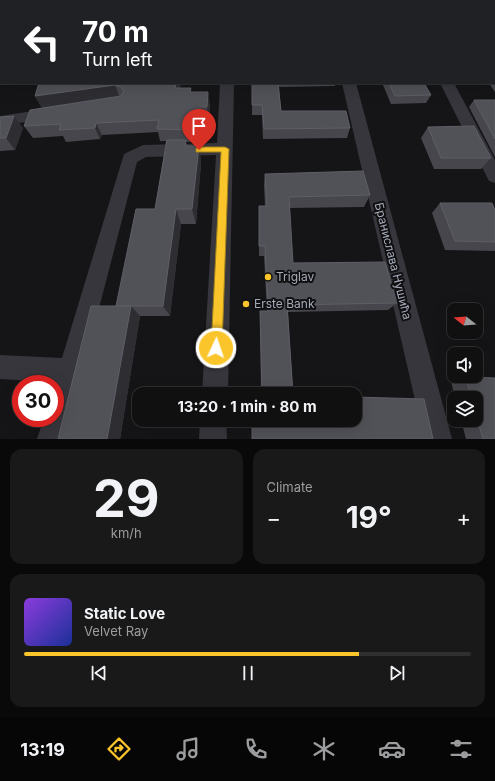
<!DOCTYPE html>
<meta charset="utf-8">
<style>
body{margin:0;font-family:Inter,sans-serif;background:#19191a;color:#f1f3f6;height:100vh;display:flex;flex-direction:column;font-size:15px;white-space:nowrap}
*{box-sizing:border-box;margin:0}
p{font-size:13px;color:#9c9d9f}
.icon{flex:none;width:22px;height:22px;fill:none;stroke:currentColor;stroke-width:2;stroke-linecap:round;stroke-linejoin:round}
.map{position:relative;height:439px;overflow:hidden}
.details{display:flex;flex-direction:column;gap:10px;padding:10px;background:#090909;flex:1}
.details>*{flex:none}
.top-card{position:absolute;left:0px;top:0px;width:495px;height:84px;box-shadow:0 4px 16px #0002,0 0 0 1px #303031;background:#202124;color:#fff;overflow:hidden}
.needle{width:26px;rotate:287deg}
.buttons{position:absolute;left:447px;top:303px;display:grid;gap:8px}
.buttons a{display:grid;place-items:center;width:36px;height:36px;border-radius:8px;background:#101011;box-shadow:0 4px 16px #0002,0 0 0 1px #303031;font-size:20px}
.speed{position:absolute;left:12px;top:375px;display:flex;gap:8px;font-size:20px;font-weight:700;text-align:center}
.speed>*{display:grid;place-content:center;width:52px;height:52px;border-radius:50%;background:#101011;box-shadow:0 4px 16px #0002,0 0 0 1px #303031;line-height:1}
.speed .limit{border:6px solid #d22;background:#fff;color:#111}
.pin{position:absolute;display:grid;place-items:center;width:34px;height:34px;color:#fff;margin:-41px -17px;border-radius:50% 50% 50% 0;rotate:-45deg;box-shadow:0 0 4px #0007}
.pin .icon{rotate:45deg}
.me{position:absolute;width:44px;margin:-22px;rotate:3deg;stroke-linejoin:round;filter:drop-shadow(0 0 3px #0008)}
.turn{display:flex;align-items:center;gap:14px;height:84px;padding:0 16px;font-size:18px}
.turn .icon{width:52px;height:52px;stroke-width:2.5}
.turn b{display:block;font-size:28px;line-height:34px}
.big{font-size:30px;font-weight:700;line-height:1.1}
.details .card{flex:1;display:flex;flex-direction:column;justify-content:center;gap:6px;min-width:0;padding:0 14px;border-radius:12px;background:#19191a}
.details .dial{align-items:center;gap:0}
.dial b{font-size:52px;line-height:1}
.song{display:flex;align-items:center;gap:12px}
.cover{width:48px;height:48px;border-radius:6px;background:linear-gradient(135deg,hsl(270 70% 55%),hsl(230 70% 35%))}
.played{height:4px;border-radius:2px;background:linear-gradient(90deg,#fac52a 75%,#303031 75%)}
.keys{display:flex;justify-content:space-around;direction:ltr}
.heat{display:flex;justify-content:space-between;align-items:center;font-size:22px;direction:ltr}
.details .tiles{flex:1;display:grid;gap:10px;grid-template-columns:1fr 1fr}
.card:last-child{grid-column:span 2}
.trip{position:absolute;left:132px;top:387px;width:230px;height:40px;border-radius:12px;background:#101011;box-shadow:0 4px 16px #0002,0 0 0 1px #303031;font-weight:700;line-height:40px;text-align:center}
.menu{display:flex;height:64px;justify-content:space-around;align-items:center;background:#060607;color:#9c9d9f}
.menu .icon{width:28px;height:28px}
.menu .current{color:#fac52a}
.menu b{font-size:18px;color:#f1f3f6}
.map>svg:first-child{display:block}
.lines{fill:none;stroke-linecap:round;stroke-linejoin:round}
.minor{fill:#36363c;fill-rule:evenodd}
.wall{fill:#46464c}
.shaded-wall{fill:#2e2e32}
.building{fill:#515158;stroke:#5e5f67}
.route{fill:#fac52a;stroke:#a2801b}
.poi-dot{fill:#fac52a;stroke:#101012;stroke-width:1.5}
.labels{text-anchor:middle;stroke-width:4;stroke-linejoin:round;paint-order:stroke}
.street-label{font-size:12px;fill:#a6aab8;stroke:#101012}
.poi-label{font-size:12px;fill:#a6aab8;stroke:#101012;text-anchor:start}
</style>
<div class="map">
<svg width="495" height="439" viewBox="0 0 495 439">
<rect width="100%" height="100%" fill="#151517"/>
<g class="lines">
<g class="minor">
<polygon points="4,0 63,0 63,1"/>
<rect x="84" y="0" width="13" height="1"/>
<rect x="228" y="0" width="10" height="1"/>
<rect x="361" y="0" width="10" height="1"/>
<polygon points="220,83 234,83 228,394 202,394 216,155 146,157 137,162 65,439 37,439 44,418 55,418 54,382 0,379 0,355 62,358 124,154 143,145 217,143"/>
<polygon points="342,83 356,83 452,439 424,439"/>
<polygon points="440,83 454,83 495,160 495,183 489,181"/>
<polygon points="53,108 58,109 61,113 58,117 0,126 0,116"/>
<polygon points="200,420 226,420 227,439 199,439"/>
</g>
</g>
<g class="wall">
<polygon points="438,0 495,0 495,13 494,15 494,1 437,1"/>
<rect x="0" y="9" width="1" height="69"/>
<polygon points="494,69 495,69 495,92 489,83 494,83"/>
<polygon points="39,83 181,83 180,88 192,92 210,104 209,119 202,119 200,132 192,132 191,142 186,142 187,146 199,146 201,163 196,224 181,224 170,316 140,316 120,439 58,439 116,306 155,209 166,141 160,141 158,132 102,135 100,139 66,142 63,136 33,138 24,126 42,108 35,96"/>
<polygon points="252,83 335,83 335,86 279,87 281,111 350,128 347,138 263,139 262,115 252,115"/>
<polygon points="383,83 424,83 431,95 426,103 391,104 383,85"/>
<polygon points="474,100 495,100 495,157 469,107"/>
<polygon points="0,117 23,128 15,150 0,151"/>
<polygon points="428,127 491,158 481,169 434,169 421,138"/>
<polygon points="265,174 370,195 364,207 289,208 293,263 397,303 388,310 288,312 293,394 261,394 260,318 260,311 267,311 264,256 259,256 259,206 265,206 264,185"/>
<polygon points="440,203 495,210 495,251 445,250 432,213"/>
<polygon points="466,377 495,378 495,439 466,439 461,420 476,420 476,398 455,398 451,381"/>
</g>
<g class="shaded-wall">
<polygon points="305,0 314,0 313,1 300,1"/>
<polygon points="176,83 181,83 177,100 175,88"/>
<polygon points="115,85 120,98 42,108 35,96"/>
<polygon points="208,92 210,104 209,119 207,107"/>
<polygon points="200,107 202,119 200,132 198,120"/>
<polygon points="14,116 23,128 15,150 6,138"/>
<polygon points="190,120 192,132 191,142 189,130"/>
<polygon points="96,123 102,135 100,139 95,128"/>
<polygon points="199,146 201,163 196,224 192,209"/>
<polygon points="176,209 181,224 170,316 163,306"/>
<polygon points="131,306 140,316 120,439 107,439"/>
</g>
<g class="building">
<polygon points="114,0 217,0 217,1 113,1"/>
<polygon points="251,0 305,0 300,1 253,1"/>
<polygon points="443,0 495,0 495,9 494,9 494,1 444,1"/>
<rect x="0" y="9" width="1" height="56"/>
<polygon points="494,69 495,69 495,77 494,75"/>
<polygon points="39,83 176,83 175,88 191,88 190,92 208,92 207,107 200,107 198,120 190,120 189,130 157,129 159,120 96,123 95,128 59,130 61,124 24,126 30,110 121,96 124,91 121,87 115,85 35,96"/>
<polygon points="252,83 278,83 281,111 346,111 350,128 264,129 262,105 252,105"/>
<polygon points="389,83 424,83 431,95 395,96"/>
<polygon points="474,100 495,100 495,139"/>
<polygon points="14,116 6,138 0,138 0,117"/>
<polygon points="474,126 491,158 441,158 428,127"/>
<polygon points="167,140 186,140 185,146 199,146 192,209 176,209 163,306 116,306 136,209 155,209"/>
<polygon points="363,171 370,195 289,197 293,263 385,262 397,303 287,305 293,394 262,394 260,311 268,311 265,246 259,246 259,206 267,206 265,174"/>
<polygon points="440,203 492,203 495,210 495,242 455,241"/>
<polygon points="91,306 131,306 107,439 58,439"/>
<polygon points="466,377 495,378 495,439 483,439 476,414 476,398 471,398"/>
<polygon points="355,397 424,399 433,439 252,439 252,420 355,420"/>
</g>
<polygon class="route" points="199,147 225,147 229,149 222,348 221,352 216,354 212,352 211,348 221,152 196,152 196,148"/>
<g class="poi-dot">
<circle cx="268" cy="277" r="4"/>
<circle cx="246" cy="304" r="4"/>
</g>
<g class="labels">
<g class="street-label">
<text transform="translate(393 261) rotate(76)" y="4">Бранислава Нушића</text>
</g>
<g class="poi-label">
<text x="276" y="281">Triglav</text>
<text x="254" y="308">Erste Bank</text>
</g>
</g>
</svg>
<div class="buttons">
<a><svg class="needle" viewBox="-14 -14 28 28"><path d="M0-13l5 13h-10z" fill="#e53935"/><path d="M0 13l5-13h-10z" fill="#9c9d9f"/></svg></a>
<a><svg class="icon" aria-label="sound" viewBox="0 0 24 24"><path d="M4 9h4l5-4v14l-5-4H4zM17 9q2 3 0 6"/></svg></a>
<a><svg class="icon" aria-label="layers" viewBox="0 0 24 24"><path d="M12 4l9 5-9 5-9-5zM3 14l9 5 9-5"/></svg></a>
</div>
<div class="speed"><div class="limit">30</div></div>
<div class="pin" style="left:199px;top:150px;background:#d93025"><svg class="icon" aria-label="arrive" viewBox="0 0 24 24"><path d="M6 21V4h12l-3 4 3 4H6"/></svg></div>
<svg class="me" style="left:216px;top:348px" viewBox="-20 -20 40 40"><circle r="17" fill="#fac52a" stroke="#fff" stroke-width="3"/><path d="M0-11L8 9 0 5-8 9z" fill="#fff"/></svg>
<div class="trip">13:20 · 1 min · 80 m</div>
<div class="top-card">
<div class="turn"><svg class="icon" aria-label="left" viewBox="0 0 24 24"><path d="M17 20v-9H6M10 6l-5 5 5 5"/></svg><div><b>70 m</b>Turn left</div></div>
</div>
</div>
<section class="details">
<div class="tiles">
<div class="card dial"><b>29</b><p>km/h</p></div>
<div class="card"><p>Climate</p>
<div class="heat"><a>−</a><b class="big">19°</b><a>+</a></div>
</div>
<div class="card">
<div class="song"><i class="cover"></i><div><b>Static Love</b><p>Velvet Ray</p></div></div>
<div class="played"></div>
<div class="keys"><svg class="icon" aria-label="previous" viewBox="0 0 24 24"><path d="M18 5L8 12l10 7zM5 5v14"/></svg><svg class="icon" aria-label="pause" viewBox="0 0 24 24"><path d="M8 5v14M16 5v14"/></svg><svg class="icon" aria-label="next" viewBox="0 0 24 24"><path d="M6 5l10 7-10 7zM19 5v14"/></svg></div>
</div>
</div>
</section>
<nav class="menu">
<b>13:19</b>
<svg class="icon current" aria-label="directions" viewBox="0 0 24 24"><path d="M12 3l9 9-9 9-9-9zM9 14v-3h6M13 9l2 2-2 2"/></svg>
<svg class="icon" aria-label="music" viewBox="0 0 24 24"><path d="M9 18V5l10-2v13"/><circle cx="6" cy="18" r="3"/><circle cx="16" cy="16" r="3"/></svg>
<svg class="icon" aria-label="phone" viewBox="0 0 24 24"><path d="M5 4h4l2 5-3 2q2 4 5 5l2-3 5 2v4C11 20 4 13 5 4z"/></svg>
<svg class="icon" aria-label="climate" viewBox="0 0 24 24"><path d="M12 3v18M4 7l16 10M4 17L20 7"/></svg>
<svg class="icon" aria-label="car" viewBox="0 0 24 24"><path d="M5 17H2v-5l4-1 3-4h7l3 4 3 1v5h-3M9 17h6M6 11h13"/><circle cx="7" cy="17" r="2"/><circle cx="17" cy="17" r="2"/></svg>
<svg class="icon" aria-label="filters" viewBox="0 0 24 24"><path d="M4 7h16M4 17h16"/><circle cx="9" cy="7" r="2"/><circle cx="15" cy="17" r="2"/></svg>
</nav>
